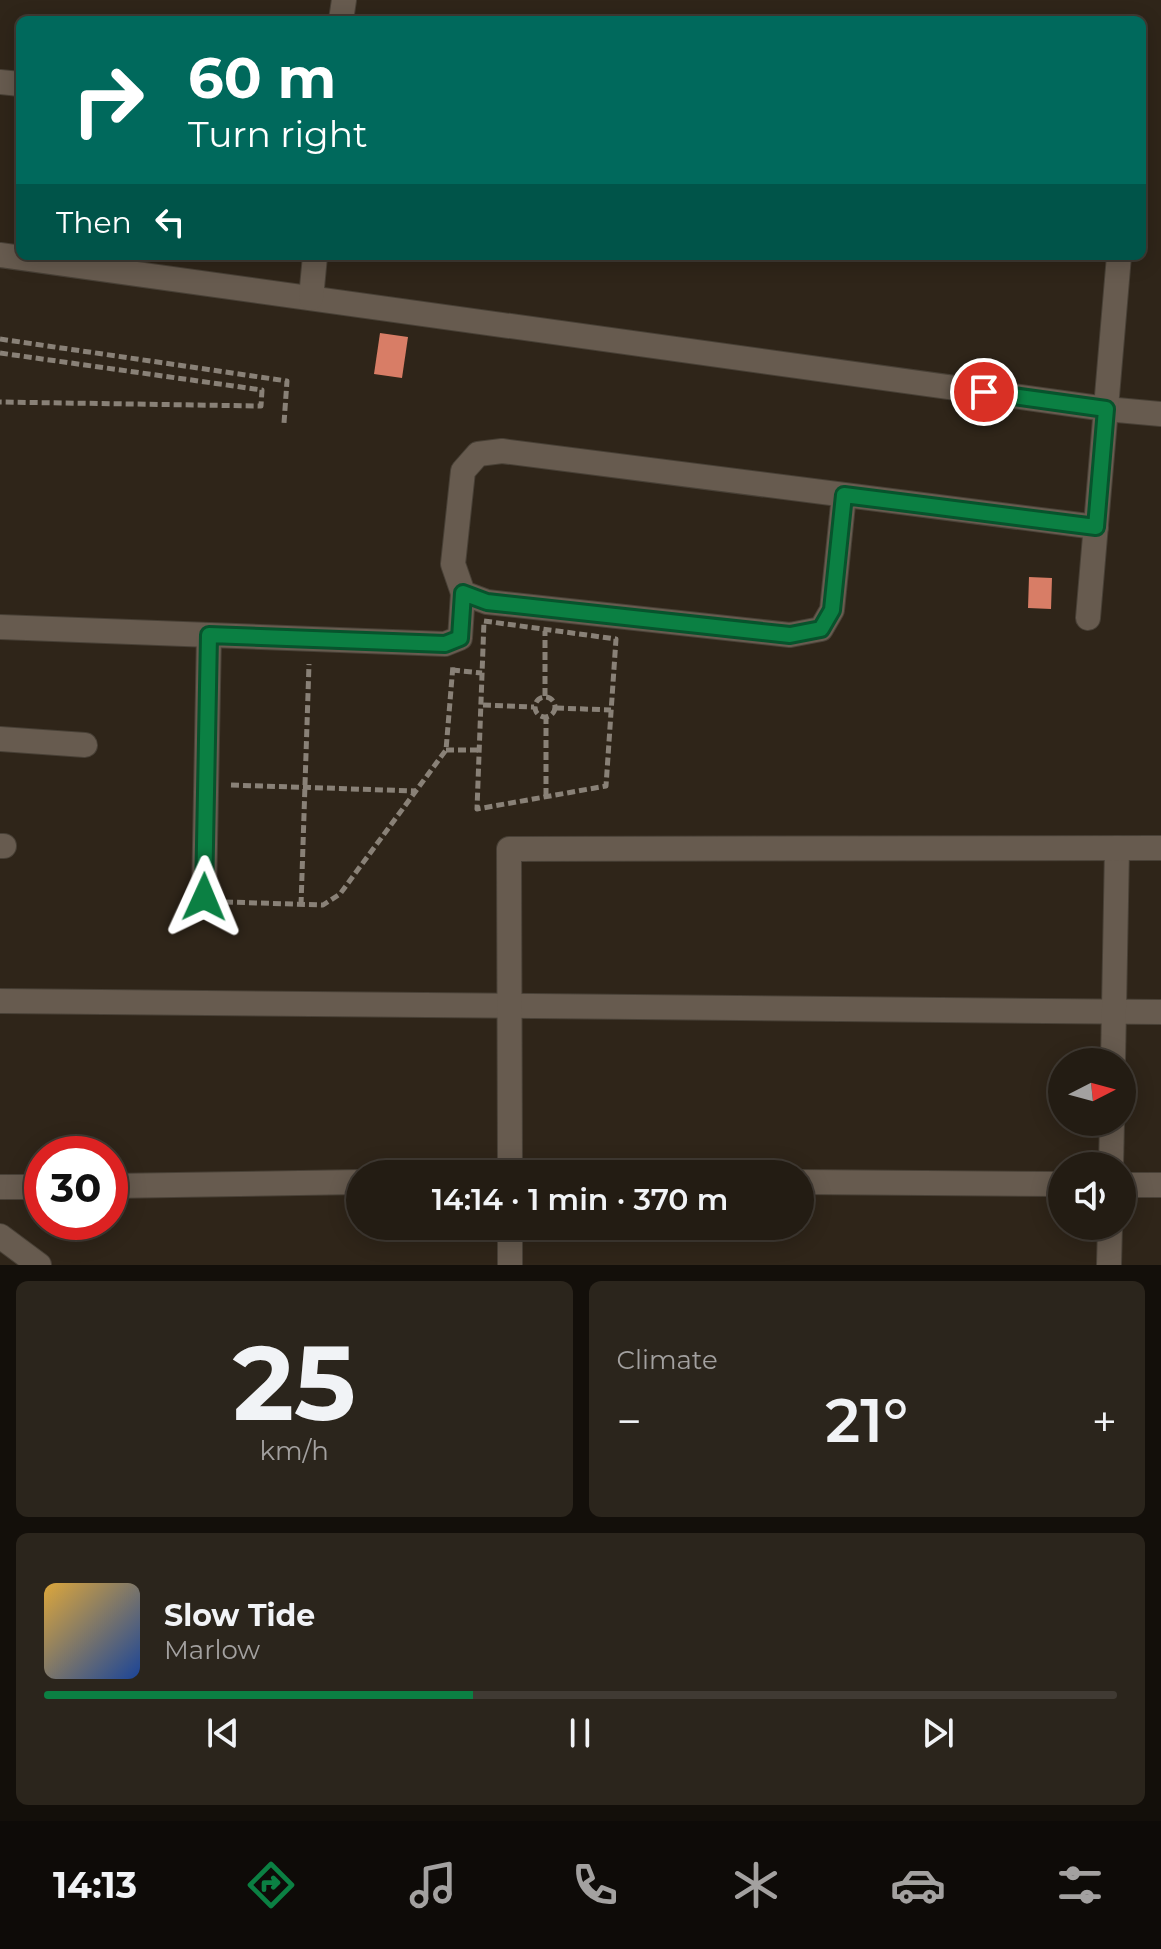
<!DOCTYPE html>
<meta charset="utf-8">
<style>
body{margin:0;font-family:Montserrat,sans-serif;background:#2b251c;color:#f1f3f6;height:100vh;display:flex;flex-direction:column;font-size:30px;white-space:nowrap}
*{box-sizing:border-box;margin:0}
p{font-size:26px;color:#a3a1a0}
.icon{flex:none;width:44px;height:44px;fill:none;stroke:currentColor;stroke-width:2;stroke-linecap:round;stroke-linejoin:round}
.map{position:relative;height:1265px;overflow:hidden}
.sheet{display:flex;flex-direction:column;gap:16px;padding:16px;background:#130f0a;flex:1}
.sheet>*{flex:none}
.guide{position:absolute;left:16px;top:16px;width:1130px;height:244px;border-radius:12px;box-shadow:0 4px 20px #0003,0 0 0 2px #403a33;background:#00695c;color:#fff;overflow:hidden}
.needle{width:52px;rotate:84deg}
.controls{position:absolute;left:1048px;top:1048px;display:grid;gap:16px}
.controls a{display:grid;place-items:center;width:88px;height:88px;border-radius:50%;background:#231c13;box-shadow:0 4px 20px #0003,0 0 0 2px #403a33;font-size:40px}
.speed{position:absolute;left:24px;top:1136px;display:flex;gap:16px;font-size:40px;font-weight:700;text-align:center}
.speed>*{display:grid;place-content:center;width:104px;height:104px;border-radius:50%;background:#231c13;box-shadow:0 4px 20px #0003,0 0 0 2px #403a33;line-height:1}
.speed .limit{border:12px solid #d22;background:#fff;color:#111}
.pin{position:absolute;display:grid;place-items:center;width:68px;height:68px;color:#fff;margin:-34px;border:4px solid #fff;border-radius:50%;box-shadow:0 2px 8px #0007}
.me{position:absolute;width:88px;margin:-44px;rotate:1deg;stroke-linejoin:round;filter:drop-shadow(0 0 6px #0008)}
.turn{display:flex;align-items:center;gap:28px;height:168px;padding:0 40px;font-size:36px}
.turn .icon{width:104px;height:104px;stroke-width:2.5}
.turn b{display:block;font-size:56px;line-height:68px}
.then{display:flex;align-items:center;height:76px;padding:0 40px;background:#0003;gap:16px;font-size:30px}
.big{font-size:60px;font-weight:600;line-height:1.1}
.sheet .tile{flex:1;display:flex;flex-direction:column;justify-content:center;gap:12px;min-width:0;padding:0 28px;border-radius:12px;background:#2b251c}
.sheet .dial{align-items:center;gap:0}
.dial b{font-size:104px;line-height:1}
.song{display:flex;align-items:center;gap:24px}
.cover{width:96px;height:96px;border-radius:12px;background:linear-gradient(135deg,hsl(40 70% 55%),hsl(220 70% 35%))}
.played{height:8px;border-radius:4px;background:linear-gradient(90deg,#0b8043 40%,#403a33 40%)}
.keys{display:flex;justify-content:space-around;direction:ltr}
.heat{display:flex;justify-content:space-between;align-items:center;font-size:44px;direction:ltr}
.sheet .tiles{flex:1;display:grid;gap:16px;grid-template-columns:1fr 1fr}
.tile:last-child{grid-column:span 2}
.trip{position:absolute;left:346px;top:1160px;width:468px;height:80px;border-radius:40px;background:#231c13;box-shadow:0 4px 20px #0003,0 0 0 2px #403a33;font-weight:600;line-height:80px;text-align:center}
.tab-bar{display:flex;height:128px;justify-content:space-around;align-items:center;background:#0e0b08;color:#a3a1a0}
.tab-bar .icon{width:56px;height:56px}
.tab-bar .selected{color:#0b8043}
.tab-bar b{font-size:36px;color:#f1f3f6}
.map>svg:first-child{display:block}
.building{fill:#d87d66}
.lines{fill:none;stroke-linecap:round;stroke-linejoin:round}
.minor-casing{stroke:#484036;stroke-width:26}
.path{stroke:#898177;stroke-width:5;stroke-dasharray:8 4;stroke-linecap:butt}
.minor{stroke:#675b4f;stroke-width:24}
.route-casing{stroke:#07532c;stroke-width:20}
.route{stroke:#0b8043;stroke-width:14}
</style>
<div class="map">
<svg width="1161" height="1265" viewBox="0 0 1161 1265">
<rect width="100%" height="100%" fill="#2f2519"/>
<g class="building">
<polygon points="380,333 408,337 402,378 374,374"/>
<polygon points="1029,577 1052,578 1051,609 1028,608"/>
</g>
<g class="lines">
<g class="minor-casing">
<g id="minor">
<polyline points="341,20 344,0"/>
<polyline points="0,82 20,84"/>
<polyline points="0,255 1106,409 1161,414"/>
<polyline points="311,298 315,256"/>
<polyline points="844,495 832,610 821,629 790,635 487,602 463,593 453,564 463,471 478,454 502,451 1096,527"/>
<polyline points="1088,618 1119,256"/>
<polyline points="0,627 445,644 460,638 463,593"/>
<polyline points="0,739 85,745"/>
<polyline points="0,846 4,846"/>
<polyline points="204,897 209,635"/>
<polyline points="0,1001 1161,1012"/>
<polyline points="1113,1062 1117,848"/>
<polyline points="1111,1166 1112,1122"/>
<polyline points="510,1174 509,849 1161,848"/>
<polyline points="800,1182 1062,1184"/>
<polyline points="1122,1185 1161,1185"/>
<polyline points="110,1186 360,1182"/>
<polyline points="0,1187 42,1187"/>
<polyline points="510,1226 510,1265"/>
<polyline points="0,1236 39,1265"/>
<polyline points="1109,1265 1110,1226"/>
</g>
</g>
<g class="path">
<polyline points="0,339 287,381 284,423"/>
<polyline points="0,353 262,390 261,406 0,402"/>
<polygon points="484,621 616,639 606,786 477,809"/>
<polyline points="452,670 482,673"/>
<polyline points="545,696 545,631"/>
<circle cx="545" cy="707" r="10"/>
<polyline points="483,705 534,707"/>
<polyline points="556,708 611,710"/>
<polyline points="446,750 480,750"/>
<polyline points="231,785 416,791"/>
<polyline points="546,796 546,719"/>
<polyline points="225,902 323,905 340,894 446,750 453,665"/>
<polyline points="301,905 309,664"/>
</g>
<use href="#minor" class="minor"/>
</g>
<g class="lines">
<g class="route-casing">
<polyline id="route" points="204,897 209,635 445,644 460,638 463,593 487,602 790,635 821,629 832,610 844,495 1096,527 1106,409 984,392"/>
</g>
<use href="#route" class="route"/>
</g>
</svg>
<div class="controls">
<a><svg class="needle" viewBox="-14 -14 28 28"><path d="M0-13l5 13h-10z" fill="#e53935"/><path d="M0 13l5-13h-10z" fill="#a3a1a0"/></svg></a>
<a><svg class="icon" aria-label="sound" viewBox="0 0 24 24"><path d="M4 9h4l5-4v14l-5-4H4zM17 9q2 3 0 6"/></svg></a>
</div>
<div class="speed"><div class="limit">30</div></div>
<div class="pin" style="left:984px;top:392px;background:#d93025"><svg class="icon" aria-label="arrive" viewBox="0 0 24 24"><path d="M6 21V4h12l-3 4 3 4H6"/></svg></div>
<svg class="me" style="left:204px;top:897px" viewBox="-20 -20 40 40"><path d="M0-17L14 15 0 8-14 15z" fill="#0b8043" stroke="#fff" stroke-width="4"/></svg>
<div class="trip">14:14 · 1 min · 370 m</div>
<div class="guide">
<div class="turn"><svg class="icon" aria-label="right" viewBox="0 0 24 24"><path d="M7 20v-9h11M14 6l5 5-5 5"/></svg><div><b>60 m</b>Turn right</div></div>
<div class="then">Then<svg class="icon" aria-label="left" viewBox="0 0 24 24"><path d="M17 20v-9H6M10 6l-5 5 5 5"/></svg></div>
</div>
</div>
<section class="sheet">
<div class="tiles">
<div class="tile dial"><b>25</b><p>km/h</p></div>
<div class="tile"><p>Climate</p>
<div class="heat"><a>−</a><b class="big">21°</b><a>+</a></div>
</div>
<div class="tile">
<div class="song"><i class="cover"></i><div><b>Slow Tide</b><p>Marlow</p></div></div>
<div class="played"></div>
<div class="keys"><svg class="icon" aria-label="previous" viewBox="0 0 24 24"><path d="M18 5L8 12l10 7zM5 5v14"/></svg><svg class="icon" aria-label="pause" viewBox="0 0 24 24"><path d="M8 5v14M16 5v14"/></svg><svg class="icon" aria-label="next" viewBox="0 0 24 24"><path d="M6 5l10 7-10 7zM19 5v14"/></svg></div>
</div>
</div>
</section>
<nav class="tab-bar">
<b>14:13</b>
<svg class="icon selected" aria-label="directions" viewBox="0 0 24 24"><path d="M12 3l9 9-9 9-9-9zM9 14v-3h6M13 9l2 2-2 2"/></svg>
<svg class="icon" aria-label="music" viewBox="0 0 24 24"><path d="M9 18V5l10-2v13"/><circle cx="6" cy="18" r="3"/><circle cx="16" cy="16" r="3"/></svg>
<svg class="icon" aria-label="phone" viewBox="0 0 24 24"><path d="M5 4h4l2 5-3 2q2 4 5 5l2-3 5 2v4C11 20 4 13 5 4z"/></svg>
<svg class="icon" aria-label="climate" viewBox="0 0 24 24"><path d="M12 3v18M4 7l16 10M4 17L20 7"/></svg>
<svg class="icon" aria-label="car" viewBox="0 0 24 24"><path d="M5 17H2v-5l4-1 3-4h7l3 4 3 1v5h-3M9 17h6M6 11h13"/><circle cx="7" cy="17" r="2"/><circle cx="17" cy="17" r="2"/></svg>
<svg class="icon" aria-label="filters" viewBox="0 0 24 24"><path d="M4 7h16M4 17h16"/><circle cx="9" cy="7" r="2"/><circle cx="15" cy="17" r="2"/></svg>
</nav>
